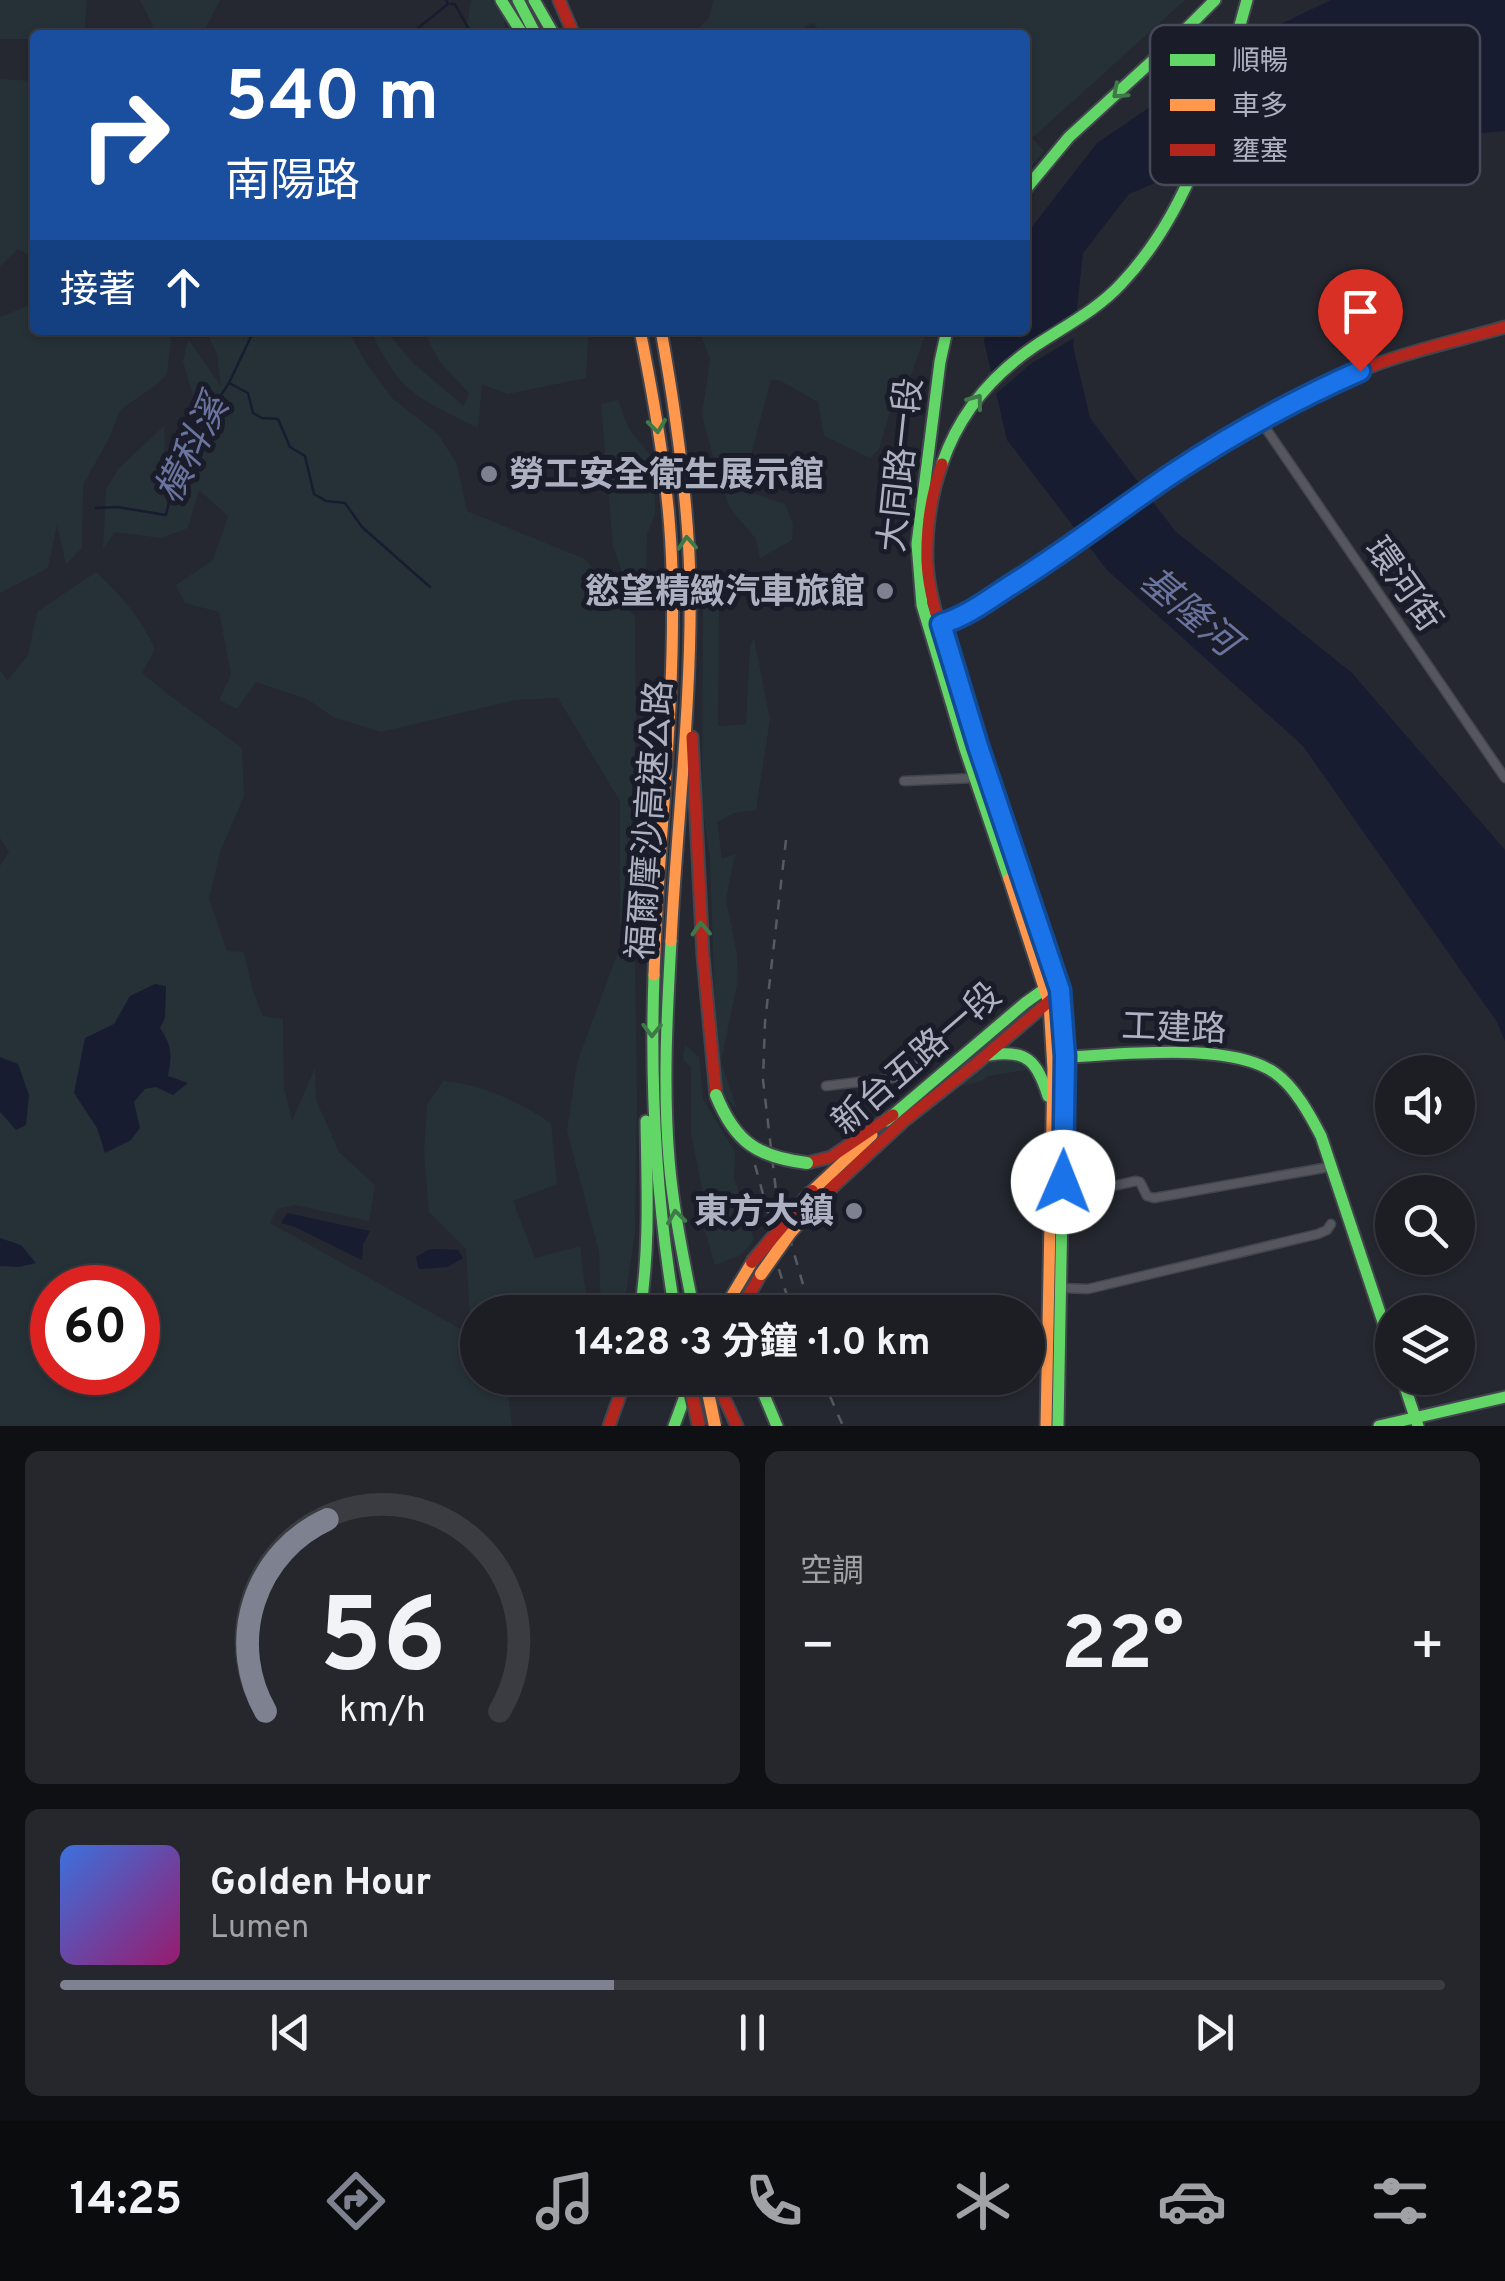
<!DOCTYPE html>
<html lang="zh-TW">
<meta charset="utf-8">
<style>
body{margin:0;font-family:Overpass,"Noto Sans TC",sans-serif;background:#25272c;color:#f1f3f6;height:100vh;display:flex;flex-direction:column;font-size:38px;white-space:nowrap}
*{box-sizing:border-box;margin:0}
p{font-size:32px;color:#a0a2a6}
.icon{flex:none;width:55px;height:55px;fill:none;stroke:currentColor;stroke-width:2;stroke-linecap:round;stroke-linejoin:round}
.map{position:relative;height:1426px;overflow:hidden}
.details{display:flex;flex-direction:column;gap:25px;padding:25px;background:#0f1014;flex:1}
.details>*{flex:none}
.top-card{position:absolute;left:30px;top:30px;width:1000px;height:305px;border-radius:10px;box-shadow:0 2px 8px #0004,0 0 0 2px #3a3c41;background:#1a4fa0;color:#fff;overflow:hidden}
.controls{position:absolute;left:1375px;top:1055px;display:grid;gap:20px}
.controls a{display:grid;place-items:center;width:100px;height:100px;border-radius:50%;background:#1c1e24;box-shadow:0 2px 8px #0004,0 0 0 2px #3a3c41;font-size:50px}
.speed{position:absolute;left:30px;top:1265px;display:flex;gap:20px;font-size:50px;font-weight:700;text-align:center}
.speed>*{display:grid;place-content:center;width:130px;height:130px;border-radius:50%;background:#1c1e24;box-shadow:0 2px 8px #0004,0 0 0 2px #3a3c41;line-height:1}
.speed .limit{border:15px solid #d22;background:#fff;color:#111}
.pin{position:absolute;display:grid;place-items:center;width:85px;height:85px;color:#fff;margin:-102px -42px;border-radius:50% 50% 50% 0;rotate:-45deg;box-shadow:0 0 10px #0007}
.pin .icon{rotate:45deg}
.me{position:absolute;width:110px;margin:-55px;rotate:1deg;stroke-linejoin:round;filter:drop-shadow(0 0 8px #0008)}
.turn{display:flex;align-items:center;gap:35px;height:210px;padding:0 30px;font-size:45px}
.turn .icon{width:130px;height:130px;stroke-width:2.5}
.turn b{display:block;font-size:70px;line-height:85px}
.then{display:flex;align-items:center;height:95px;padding:0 30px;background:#0003;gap:20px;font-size:38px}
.big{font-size:75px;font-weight:700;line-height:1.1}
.details .tile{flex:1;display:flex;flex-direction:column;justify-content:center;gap:15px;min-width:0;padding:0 35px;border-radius:15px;background:#25272c}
.details .dial{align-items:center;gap:0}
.dial svg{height:260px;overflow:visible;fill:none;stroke:#3a3c41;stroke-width:7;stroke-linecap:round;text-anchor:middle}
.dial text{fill:#f1f3f6;stroke:none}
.song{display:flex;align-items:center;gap:30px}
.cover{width:120px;height:120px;border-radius:15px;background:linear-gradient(135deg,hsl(220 70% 55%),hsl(320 70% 35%))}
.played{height:10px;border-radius:5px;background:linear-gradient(90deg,#7e818f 40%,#3a3c41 40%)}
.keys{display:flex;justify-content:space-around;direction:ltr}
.heat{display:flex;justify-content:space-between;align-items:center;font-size:55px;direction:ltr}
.details .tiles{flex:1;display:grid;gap:25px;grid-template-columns:1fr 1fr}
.tile:last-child{grid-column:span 2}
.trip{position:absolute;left:460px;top:1295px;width:585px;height:100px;border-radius:50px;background:#1c1e24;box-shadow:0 2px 8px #0004,0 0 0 2px #3a3c41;font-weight:700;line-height:100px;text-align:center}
.menu{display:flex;height:160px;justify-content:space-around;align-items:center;background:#0b0c0e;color:#a0a2a6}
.menu .icon{width:70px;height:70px}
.menu .on{color:#7e818f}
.menu b{font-size:45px;color:#f1f3f6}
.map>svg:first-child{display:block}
.green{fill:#263137;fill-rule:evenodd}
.water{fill:#171c30}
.pier{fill:#252830}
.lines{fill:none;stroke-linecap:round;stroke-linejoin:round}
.stream{stroke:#171c30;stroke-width:2.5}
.street-casing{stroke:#42454d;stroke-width:11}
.fast-casing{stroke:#42454d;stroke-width:15}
.slow-casing{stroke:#42454d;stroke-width:15}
.jam-casing{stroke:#42454d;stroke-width:15}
.street{stroke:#55565e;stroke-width:8}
.fast{stroke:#63d668;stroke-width:11}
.slow{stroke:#ff974d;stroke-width:11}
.jam{stroke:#b3261e;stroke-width:11}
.rail{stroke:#585a62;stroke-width:2.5;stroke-dasharray:10 10;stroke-linecap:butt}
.fast-bridge-casing{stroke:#42454d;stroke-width:16;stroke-linecap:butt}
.slow-bridge-casing{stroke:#42454d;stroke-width:16;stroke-linecap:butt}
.jam-bridge-casing{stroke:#42454d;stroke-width:16;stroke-linecap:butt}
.fast-bridge{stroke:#63d668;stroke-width:12}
.slow-bridge{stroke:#ff974d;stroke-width:12}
.jam-bridge{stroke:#b3261e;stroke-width:12}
.oneway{stroke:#3e7a48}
.route-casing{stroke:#114b97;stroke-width:25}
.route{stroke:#1a73e8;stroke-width:18}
.poi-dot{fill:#7e818f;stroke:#1a1d29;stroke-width:4}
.labels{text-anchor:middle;stroke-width:10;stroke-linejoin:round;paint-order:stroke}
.street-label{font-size:35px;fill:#aeb1c2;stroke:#1a1d29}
.poi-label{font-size:35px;font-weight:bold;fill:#aeb1c2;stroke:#1a1d29;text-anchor:end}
.water-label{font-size:38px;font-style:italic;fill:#6a749e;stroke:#1a1d29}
.key{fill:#1a1d29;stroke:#464957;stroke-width:2.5}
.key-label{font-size:28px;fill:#aeb1c2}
</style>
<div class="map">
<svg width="1505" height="1426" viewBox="0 0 1505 1426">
<rect width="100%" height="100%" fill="#252830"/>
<g class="green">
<polygon points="0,0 87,0 84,35 35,35 35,39 0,39"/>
<polygon points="140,0 220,0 202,35 148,35 153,26"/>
<polygon points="471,0 491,0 504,19 506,35 465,35"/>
<polygon points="713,0 1185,0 1032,138 1044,151 1025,174 1025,35 822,35 814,23 805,26 807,35 692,35 709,18"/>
<polygon points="0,79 35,81 35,258 18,249 0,266"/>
<polygon points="35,303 35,330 172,330 167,374 157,384 120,410 109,438 83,485 82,548 66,564 57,525 48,568 0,593 0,317"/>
<polygon points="206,330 348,330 366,363 393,399 438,434 457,464 467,511 585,559 635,617 636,723 633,787 637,1111 635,1233 623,1312 601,1312 599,1252 567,1131 577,1063 620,946 620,801 558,698 515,700 381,732 333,717 307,699 256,682 237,709 219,700 231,674 219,612 185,603 176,585 213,560 228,516 199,490 188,528 161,538 115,532 103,549 106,490 118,469 164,426 165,455 177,474 200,418 183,362 188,339 221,386 217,354"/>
<path d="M370,330H385L413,363L464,406L469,393L439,361L423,330H593L588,339L586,378L508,394L482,384L478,428C456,417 424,403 406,386C390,371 380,349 370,330Z"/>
<polygon points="699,330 927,330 906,389 895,395 879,449 870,458 824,436 818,402 781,381 771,379 745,478 755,494 785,504 793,524 792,540 760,558 756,539 730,508 716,469 702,414 710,359"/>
<polygon points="618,400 629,429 654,460 655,514 647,534 646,576 623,575 613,546 601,404"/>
<path d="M96,572C121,595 141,618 155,649L142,673L169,695L242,748L244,796L220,852L209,899L227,951L244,952L253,992L263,1016L283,1019L284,1087L292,1121L315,1068L316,1100L339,1152L375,1185L369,1221L295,1205L277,1209L270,1223L477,1338L478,1378H506L512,1426H0V866L9,852L0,838V670L7,681L28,655L37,612ZM52,1288H138V1372H52Z"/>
<polygon points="719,594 718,726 746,724 750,646 754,638 770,719 756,810 734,813 717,822 722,859 735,854 726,899 737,954 738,980 721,1062 737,1109 725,1097 717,1071 710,858 702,804 703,599"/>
<polygon points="685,1045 699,1057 703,1099 735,1152 734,1178 754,1240 741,1255 715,1265 699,1210 704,1198 691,1133 691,1068 683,1059"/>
<path d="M1007,1057L1021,1060L1032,1069L988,1076L980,1082L960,1086C975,1073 987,1059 1007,1057Z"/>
<path d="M443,1081C482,1084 519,1102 551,1123L557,1184L513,1201L535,1258L580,1246L587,1303L584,1312H478L477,1321H470L466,1249L429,1212L424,1152L427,1105Z"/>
</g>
<g class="water">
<polygon points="1331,0 1505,0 1505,131 1216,157 1129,194 1083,253 1073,346 1090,418 1175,531 1352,673 1505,850 1505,1041 1497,1022 1303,746 1107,570 1007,440 984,341 987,330 1025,330 1025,236 1097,143 1250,39"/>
<path d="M155,984L166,986L165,1018L160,1028C172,1045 172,1055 168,1076L188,1083L173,1095L156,1087L145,1089L134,1102L140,1128L131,1140L105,1153L97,1128L74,1093L85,1038L114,1024L130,996Z"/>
<polygon points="0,1057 18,1064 29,1095 26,1125 16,1130 0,1112"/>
<polygon points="287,1213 370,1231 363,1244 362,1260 295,1227 281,1223"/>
<polygon points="0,1238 21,1245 36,1263 19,1267 0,1266"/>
<polygon points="436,1249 458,1250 463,1258 448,1267 419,1269 416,1257 428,1250"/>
</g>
<polygon class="pier" points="1082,312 1079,335 1032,363 992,397 988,381"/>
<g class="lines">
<g class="stream">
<polyline points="451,4 455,4 472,35"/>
<polyline points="412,33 448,4 446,0"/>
<polyline points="229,383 248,393 253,413 262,418 278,419 290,447 305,456 314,494 326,501 345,503 362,527 430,587"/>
<polyline points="96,508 117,507 166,515 176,471 189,443 229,383 254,330"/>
</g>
<g class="street-casing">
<g id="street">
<polyline points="1260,420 1505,778"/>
<polyline points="904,781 975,778"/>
<polyline points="826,1086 899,1077 925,1059"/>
<polyline points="1071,1195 1136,1181 1140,1182 1147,1196 1154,1198 1329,1167"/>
<polyline points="1061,1288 1088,1289 1318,1234 1327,1230 1331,1224"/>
</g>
</g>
<g class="fast-casing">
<g id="fast">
<polyline points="501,0 523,35"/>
<polyline points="518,0 536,35"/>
<polyline points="534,0 554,35"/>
<polyline points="1025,190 1069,137 1173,42 1215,0"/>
<polyline points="947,330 940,362 917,544 922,605 965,749 1009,879"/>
<path d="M942,464C959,414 992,375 1035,346C1065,326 1097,310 1121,284C1195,206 1219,100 1247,0"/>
<polyline points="1035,908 1060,988 1065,1043 1058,1426"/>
<path d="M671,941C667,1013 663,1086 669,1159C673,1210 684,1261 694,1312"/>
<path d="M654,975C650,1089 656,1200 675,1312"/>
<path d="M989,1055C1027,1049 1037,1061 1048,1096"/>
<path d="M1065,1057C1121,1055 1229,1041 1275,1073C1295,1087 1310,1115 1321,1136L1392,1349"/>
<polyline points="886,1121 1025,1003 1046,988 1053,989"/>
<path d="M640,1312C650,1249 647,1185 646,1121"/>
<polyline points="757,1378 777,1426"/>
<polyline points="1402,1378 1418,1426"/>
<polyline points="674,1426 691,1380"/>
<polyline points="1379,1426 1505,1397"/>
</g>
</g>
<g class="slow-casing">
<g id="slow">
<path d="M640,330C656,410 670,490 672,572C676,706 658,841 654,975"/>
<path d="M661,330C676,413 688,497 690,581C692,701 677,821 671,941"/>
<polyline points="1009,879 1049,1003 1053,1069 1046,1426"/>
<polyline points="812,1191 872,1135"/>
<polyline points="722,1312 752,1262"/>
<polyline points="744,1312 746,1300"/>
</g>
</g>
<g class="jam-casing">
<g id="jam">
<polyline points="559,0 574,35"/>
<path d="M942,464C931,495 926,529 927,562C929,601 944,637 955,674C979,753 1006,831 1035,908"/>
<path d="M941,624C1024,590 1097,523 1171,474C1235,433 1309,389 1380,363C1421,348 1464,339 1505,327"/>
<polyline points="692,737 703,956 716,1095"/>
<polyline points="807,1163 831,1157 893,1115"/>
<polyline points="823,1196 905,1120 976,1064 1052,999"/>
<polyline points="743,1306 761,1274"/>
<polyline points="715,1378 737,1426"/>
<polyline points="609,1426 626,1378"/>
</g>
</g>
<use href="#street" class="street"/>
<use href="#fast" class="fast"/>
<use href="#slow" class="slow"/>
<use href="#jam" class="jam"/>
<g class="rail">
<polyline points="786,840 765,1022 763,1080 776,1191 811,1312"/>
<polyline points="755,1165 781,1260"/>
<polyline points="773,1250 792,1312"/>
<polyline points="822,1378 843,1426"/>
</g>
<g class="fast-bridge-casing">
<path id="fast-bridge" d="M716,1095C735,1142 757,1157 807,1163"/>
</g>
<g class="slow-bridge-casing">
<g id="slow-bridge">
<polyline points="761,1274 790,1233 823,1196"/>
<polyline points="705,1378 715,1426"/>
</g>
</g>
<g class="jam-bridge-casing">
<g id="jam-bridge">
<polyline points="752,1262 812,1191"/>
<polyline points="688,1378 699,1426"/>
</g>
</g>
<use href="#fast-bridge" class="fast-bridge"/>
<use href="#slow-bridge" class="slow-bridge"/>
<use href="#jam-bridge" class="jam-bridge"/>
</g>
<defs><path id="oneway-chevron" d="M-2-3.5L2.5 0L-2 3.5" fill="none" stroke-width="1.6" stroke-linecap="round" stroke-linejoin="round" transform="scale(2.5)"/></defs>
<g class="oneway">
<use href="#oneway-chevron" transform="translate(1119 92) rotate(138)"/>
<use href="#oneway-chevron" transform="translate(976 401) rotate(-53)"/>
<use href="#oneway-chevron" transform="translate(657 426) rotate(83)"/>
<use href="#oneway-chevron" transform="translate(687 543) rotate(-94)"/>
<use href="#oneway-chevron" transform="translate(701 929) rotate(-93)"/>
<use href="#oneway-chevron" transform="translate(652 1030) rotate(91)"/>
<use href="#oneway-chevron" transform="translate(676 1217) rotate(-98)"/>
</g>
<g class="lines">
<g class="route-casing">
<path id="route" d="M1063,1182L1065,1056L1060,990L978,746L941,624C965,617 987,601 1008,587C1065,552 1117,511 1172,474C1232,434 1294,400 1360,371"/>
</g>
<use href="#route" class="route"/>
</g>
<g class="poi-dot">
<circle cx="489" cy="474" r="10"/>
<circle cx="885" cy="591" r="10"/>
<circle cx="854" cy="1211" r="10"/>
</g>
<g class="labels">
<g class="street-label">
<text transform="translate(900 465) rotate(-84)" y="12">大同路一段</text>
<text transform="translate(1404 584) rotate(55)" y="12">環河街</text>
<text transform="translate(649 820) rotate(-86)" y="12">福爾摩沙高速公路</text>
<text transform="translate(1174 1027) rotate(2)" y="12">工建路</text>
<text transform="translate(916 1058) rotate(-41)" y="12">新台五路一段</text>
</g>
<g class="poi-label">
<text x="509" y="486" text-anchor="start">勞工安全衛生展示館</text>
<text x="865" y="603">慾望精緻汽車旅館</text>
<text x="834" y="1223">東方大鎮</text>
</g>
<g class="water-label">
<text transform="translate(191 449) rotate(-63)" y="13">橫科溪</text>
<text transform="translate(1190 611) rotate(40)" y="13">基隆河</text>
</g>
</g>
<rect x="1150" y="25" width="330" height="160" rx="15" class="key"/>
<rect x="1170" y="54" width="45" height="12" fill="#63d668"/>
<rect x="1170" y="99" width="45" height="12" fill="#ff974d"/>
<rect x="1170" y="144" width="45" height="12" fill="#b3261e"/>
<g class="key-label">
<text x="1232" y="70">順暢</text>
<text x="1232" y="115">車多</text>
<text x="1232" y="160">壅塞</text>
</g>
</svg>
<div class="controls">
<a><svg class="icon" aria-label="sound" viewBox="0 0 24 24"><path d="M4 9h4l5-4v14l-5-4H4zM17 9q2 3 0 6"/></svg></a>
<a><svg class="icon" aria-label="search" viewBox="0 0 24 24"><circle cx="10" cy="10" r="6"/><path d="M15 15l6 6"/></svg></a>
<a><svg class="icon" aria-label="layers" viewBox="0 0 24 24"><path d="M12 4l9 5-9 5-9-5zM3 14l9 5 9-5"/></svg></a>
</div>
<div class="speed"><div class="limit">60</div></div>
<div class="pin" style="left:1360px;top:371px;background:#d93025"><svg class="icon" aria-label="arrive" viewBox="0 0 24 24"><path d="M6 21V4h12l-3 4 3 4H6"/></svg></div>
<svg class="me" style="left:1063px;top:1182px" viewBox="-20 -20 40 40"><circle r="19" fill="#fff"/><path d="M0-13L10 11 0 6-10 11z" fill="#1a73e8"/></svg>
<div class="trip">14:28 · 3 分鐘 · 1.0 km</div>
<div class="top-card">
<div class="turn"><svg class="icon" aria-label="right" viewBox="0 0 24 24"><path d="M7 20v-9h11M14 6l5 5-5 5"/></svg><div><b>540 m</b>南陽路</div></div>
<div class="then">接著<svg class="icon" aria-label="ahead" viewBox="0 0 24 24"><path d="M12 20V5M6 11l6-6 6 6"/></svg></div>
</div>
</div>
<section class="details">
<div class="tiles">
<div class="tile dial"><svg viewBox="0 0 100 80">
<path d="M14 69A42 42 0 1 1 86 69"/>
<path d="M14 69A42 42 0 0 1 33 10" stroke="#7e818f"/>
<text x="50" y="56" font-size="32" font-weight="700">56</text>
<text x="50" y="72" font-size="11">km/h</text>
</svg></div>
<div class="tile"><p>空調</p>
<div class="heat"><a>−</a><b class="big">22°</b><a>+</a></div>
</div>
<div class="tile">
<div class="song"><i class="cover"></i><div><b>Golden Hour</b><p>Lumen</p></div></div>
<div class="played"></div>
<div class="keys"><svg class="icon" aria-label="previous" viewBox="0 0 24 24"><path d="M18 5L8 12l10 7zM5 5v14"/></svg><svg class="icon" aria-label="pause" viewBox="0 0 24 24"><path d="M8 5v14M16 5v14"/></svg><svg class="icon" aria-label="next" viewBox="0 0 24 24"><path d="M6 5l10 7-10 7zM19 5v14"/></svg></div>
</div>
</div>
</section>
<nav class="menu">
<b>14:25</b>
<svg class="icon on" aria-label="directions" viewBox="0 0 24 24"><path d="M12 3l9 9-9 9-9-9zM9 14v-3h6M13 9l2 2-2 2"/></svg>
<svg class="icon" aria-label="music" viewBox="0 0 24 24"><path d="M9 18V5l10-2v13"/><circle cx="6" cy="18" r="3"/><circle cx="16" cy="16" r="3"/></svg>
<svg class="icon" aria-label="phone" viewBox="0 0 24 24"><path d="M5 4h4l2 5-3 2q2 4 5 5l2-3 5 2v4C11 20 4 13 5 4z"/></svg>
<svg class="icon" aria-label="climate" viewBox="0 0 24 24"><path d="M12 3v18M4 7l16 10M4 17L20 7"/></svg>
<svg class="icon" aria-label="car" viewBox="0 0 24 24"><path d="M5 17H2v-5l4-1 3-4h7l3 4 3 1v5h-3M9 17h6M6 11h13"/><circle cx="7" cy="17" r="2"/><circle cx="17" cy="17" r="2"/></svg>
<svg class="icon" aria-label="filters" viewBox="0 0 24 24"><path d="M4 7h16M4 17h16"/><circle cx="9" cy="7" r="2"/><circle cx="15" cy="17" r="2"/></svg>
</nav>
